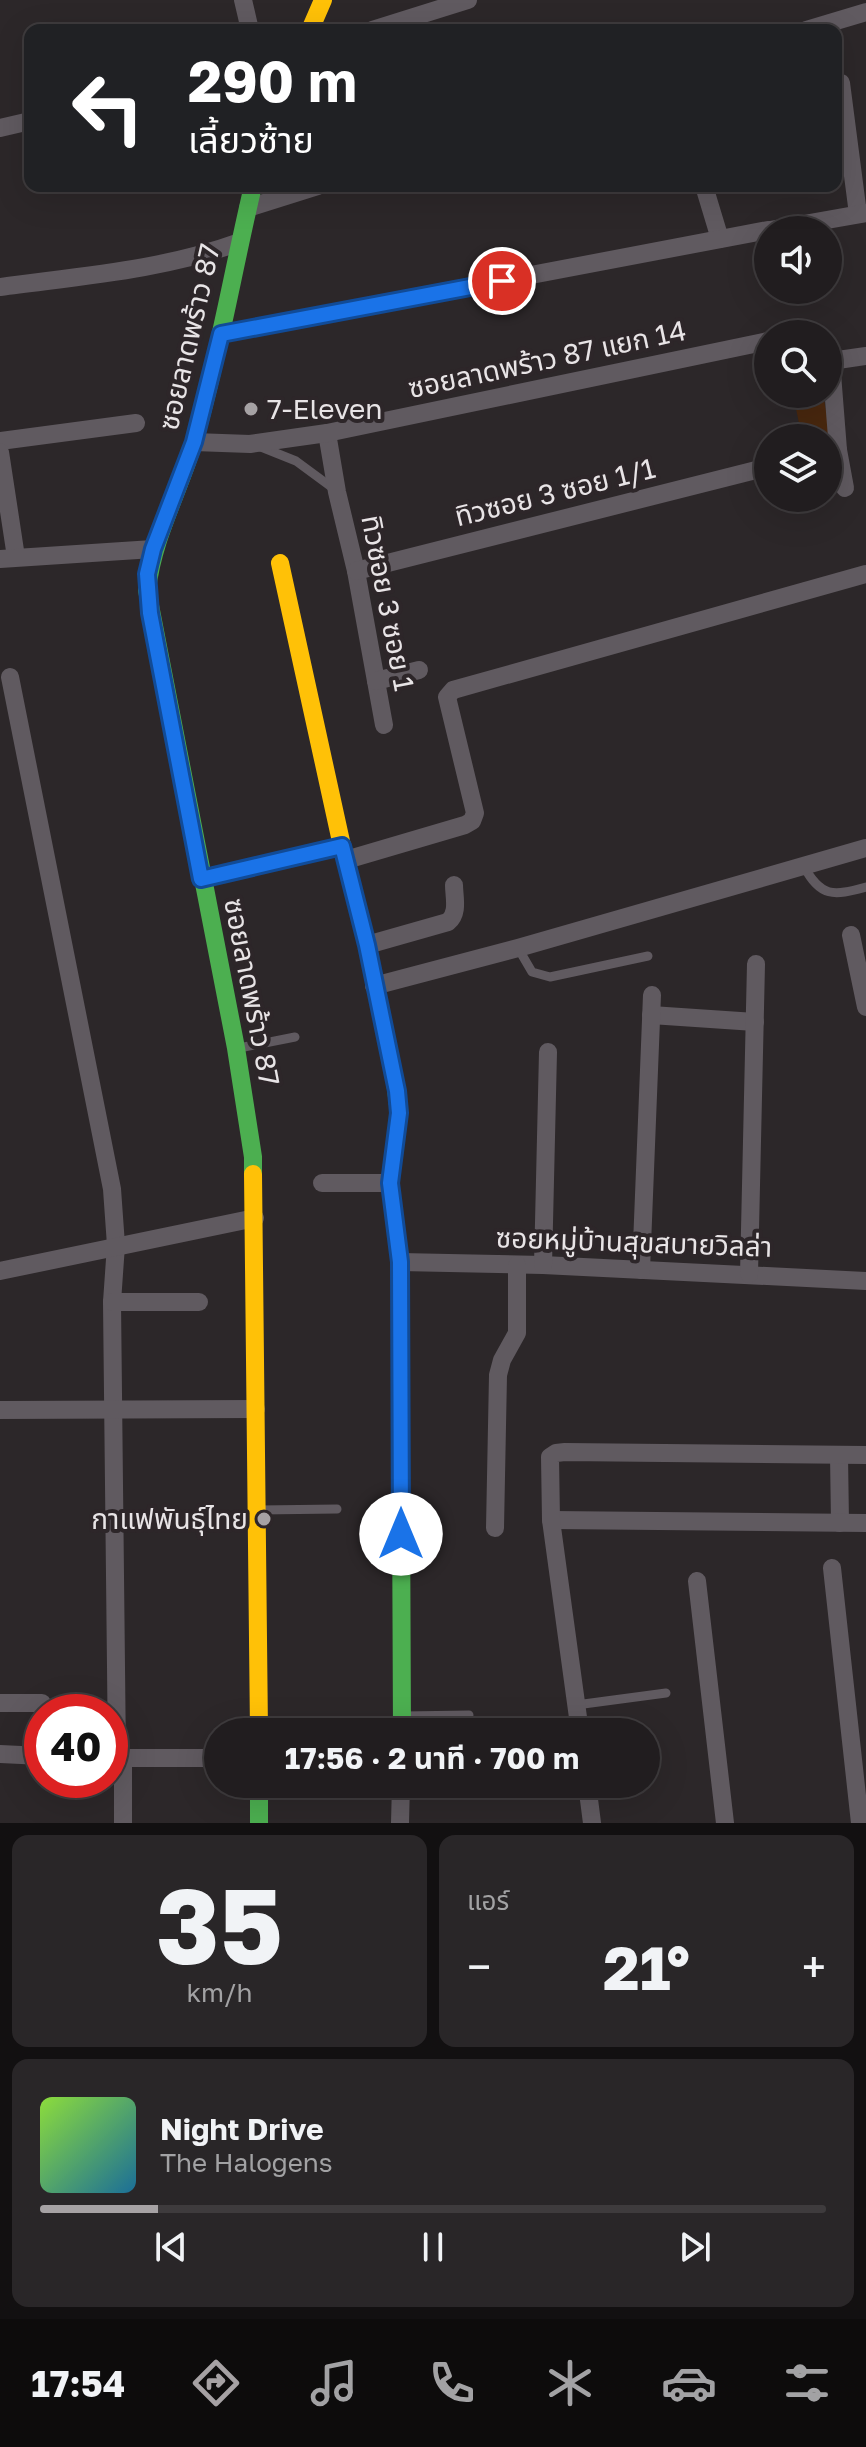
<!DOCTYPE html>
<html lang="th">
<meta charset="utf-8">
<style>
body{margin:0;font-family:"Golos Text","Noto Sans Thai",sans-serif;background:#292628;color:#f1f3f6;height:100vh;display:flex;flex-direction:column;font-size:30px;white-space:nowrap}
*{box-sizing:border-box;margin:0}
p{font-size:26px;color:#a2a2a4}
.icon{flex:none;width:44px;height:44px;fill:none;stroke:currentColor;stroke-width:2;stroke-linecap:round;stroke-linejoin:round}
.map{position:relative;height:1823px;overflow:hidden}
.sheet{display:flex;flex-direction:column;gap:12px;padding:12px;background:#121011;flex:1}
.sheet>*{flex:none}
.hud{position:absolute;left:24px;top:24px;width:818px;height:168px;border-radius:16px;box-shadow:0 8px 32px #0002,0 0 0 2px #3e3b3d;background:#202124;color:#fff;overflow:hidden}
.fabs{position:absolute;left:754px;top:216px;display:grid;gap:16px}
.fabs a{display:grid;place-items:center;width:88px;height:88px;border-radius:50%;background:#211d1f;box-shadow:0 8px 32px #0002,0 0 0 2px #3e3b3d;font-size:40px}
.speed{position:absolute;left:24px;top:1694px;display:flex;gap:16px;font-size:40px;font-weight:700;text-align:center}
.speed>*{display:grid;place-content:center;width:104px;height:104px;border-radius:50%;background:#211d1f;box-shadow:0 8px 32px #0002,0 0 0 2px #3e3b3d;line-height:1}
.speed .limit{border:12px solid #d22;background:#fff;color:#111}
.pin{position:absolute;display:grid;place-items:center;width:68px;height:68px;color:#fff;margin:-34px;border:4px solid #fff;border-radius:50%;box-shadow:0 2px 8px #0007}
.me{position:absolute;width:88px;margin:-44px;rotate:0deg;stroke-linejoin:round;filter:drop-shadow(0 0 6px #0008)}
.turn{display:flex;align-items:center;gap:28px;height:168px;padding:0 32px;font-size:36px}
.turn .icon{width:104px;height:104px;stroke-width:2.5}
.turn b{display:block;font-size:56px;line-height:68px}
.big{font-size:60px;font-weight:700;line-height:1.1}
.sheet .tile{flex:1;display:flex;flex-direction:column;justify-content:center;gap:12px;min-width:0;padding:0 28px;border-radius:16px;background:#292628}
.sheet .dial{align-items:center;gap:0}
.dial b{font-size:104px;line-height:1}
.song{display:flex;align-items:center;gap:24px}
.cover{width:96px;height:96px;border-radius:12px;background:linear-gradient(135deg,hsl(90 70% 55%),hsl(200 70% 35%))}
.played{height:8px;border-radius:4px;background:linear-gradient(90deg,#a6a2a4 15%,#3e3b3d 15%)}
.keys{display:flex;justify-content:space-around;direction:ltr}
.heat{display:flex;justify-content:space-between;align-items:center;font-size:44px;direction:ltr}
.sheet .tiles{flex:1;display:grid;gap:12px;grid-template-columns:1fr 1fr}
.tile:last-child{grid-column:span 2}
.trip{position:absolute;left:204px;top:1718px;width:456px;height:80px;border-radius:40px;background:#211d1f;box-shadow:0 8px 32px #0002,0 0 0 2px #3e3b3d;font-weight:700;line-height:80px;text-align:center}
.tab-bar{display:flex;height:128px;justify-content:space-around;align-items:center;background:#0d0c0c;color:#a2a2a4}
.tab-bar .icon{width:56px;height:56px}
.tab-bar .on{color:#a6a2a4}
.tab-bar b{font-size:36px;color:#f1f3f6}
.map>svg:first-child{display:block}
.green{fill:#49280f}
.lines{fill:none;stroke-linecap:round;stroke-linejoin:round}
.lane{stroke:#605a60;stroke-width:9}
.street{stroke:#605a60;stroke-width:18}
.fast{stroke:#4caf50;stroke-width:18}
.slow{stroke:#ffc107;stroke-width:18}
.route-casing{stroke:#114b97;stroke-width:20}
.route{stroke:#1a73e8;stroke-width:14}
.poi-dot{fill:#a6a2a4;stroke:#2d2629;stroke-width:3}
.labels{text-anchor:middle;stroke-width:8;stroke-linejoin:round;paint-order:stroke}
.street-label{font-size:28px;fill:#e8e4e6;stroke:#2d2629}
.poi-label{font-size:28px;fill:#e8e4e6;stroke:#2d2629;text-anchor:start}
</style>
<div class="map">
<svg width="866" height="1823" viewBox="0 0 866 1823">
<rect width="100%" height="100%" fill="#2c2729"/>
<polygon class="green" points="793,394 823,394 831,439 802,438"/>
<g class="lines">
<g class="lane">
<polyline points="261,447 296,461 334,489"/>
<path d="M803,865C821,898 833,896 866,887"/>
<polyline points="518,948 532,972 550,977 648,956"/>
<polyline points="239,1048 295,1037"/>
<polyline points="260,1510 337,1509"/>
<polyline points="576,1705 666,1693"/>
<polyline points="404,1716 469,1715"/>
</g>
<g class="street">
<polyline points="243,0 250,30"/>
<polyline points="372,30 468,0"/>
<polyline points="806,30 866,12"/>
<polyline points="841,83 858,214"/>
<polyline points="0,128 30,121"/>
<polyline points="704,186 720,239"/>
<polyline points="248,208 318,186"/>
<polyline points="770,230 866,213"/>
<path d="M0,287C81,276 163,270 240,242"/>
<polyline points="221,334 768,230"/>
<polyline points="828,359 831,361 866,356"/>
<polyline points="327,433 337,492 356,571 384,725"/>
<polyline points="0,441 136,423"/>
<polyline points="194,442 250,444 327,433 768,341"/>
<polyline points="838,450 845,488"/>
<polyline points="0,452 16,557"/>
<polyline points="828,452 838,450 831,361"/>
<polyline points="0,559 153,549"/>
<polyline points="356,571 768,467"/>
<polyline points="10,677 112,1189 116,1245 112,1302 117,1758"/>
<polyline points="376,681 419,670"/>
<polyline points="346,860 465,825 472,821 475,813 447,697 453,690 866,574"/>
<polyline points="201,879 342,846"/>
<polyline points="851,935 866,1007"/>
<path d="M367,945L448,922C459,913 454,897 454,885"/>
<polyline points="374,986 518,948 866,848"/>
<polyline points="651,1015 755,1022"/>
<polyline points="322,1183 390,1183"/>
<polyline points="400,1262 543,1265 866,1281"/>
<polyline points="543,1265 548,1052"/>
<polyline points="641,1270 652,995"/>
<polyline points="0,1271 255,1218"/>
<polyline points="749,1274 756,964"/>
<polyline points="112,1302 199,1302"/>
<polyline points="0,1410 256,1409"/>
<polyline points="839,1455 840,1523"/>
<polyline points="551,1520 866,1523"/>
<polyline points="495,1528 498,1375 502,1360 517,1333 517,1265"/>
<polyline points="832,1568 860,1823"/>
<polyline points="697,1581 725,1823"/>
<polyline points="0,1703 42,1703"/>
<polyline points="580,1732 551,1520 550,1457 556,1453 565,1452 866,1455"/>
<polyline points="0,1754 42,1756"/>
<polyline points="110,1758 218,1758"/>
<polyline points="587,1784 592,1823"/>
<polyline points="123,1823 123,1759"/>
<polyline points="400,1823 401,1784"/>
</g>
<g class="fast">
<path d="M253,186C233,270 219,355 195,438C180,490 153,536 147,590L236,1048L253,1157V1174"/>
<polyline points="395,1081 399,1113 390,1183 400,1262 402,1732"/>
<polyline points="259,1784 259,1823"/>
</g>
<g class="slow">
<polyline points="310,30 323,0"/>
<polyline points="280,563 342,846 367,945 395,1081"/>
<polyline points="253,1174 259,1732"/>
</g>
</g>
<g class="lines">
<g class="route-casing">
<polyline id="route" points="401,1534 400,1262 390,1183 399,1113 397,1091 367,945 342,846 201,879 150,613 147,574 153,549 194,442 221,334 502,281"/>
</g>
<use href="#route" class="route"/>
</g>
<g class="poi-dot">
<circle cx="251" cy="409" r="8"/>
<circle cx="264" cy="1519" r="8"/>
</g>
<g class="labels">
<g class="street-label">
<text transform="translate(189 337) rotate(-77)" y="10">ซอยลาดพร้าว 87</text>
<text transform="translate(547 359) rotate(-12)" y="10">ซอยลาดพร้าว 87 แยก 14</text>
<text transform="translate(555 492) rotate(-14)" y="10">ทิวซอย 3 ซอย 1/1</text>
<text transform="translate(388 603) rotate(79)" y="10">ทิวซอย 3 ซอย 1</text>
<text transform="translate(252 992) rotate(79)" y="10">ซอยลาดพร้าว 87</text>
<text transform="translate(634 1242) rotate(2)" y="10">ซอยหมู่บ้านสุขสบายวิลล่า</text>
</g>
<g class="poi-label">
<text x="267" y="419">7-Eleven</text>
<text x="248" y="1529" text-anchor="end">กาแฟพันธ์ุไทย</text>
</g>
</g>
</svg>
<div class="fabs">
<a><svg class="icon" aria-label="sound" viewBox="0 0 24 24"><path d="M4 9h4l5-4v14l-5-4H4zM17 9q2 3 0 6"/></svg></a>
<a><svg class="icon" aria-label="search" viewBox="0 0 24 24"><circle cx="10" cy="10" r="6"/><path d="M15 15l6 6"/></svg></a>
<a><svg class="icon" aria-label="layers" viewBox="0 0 24 24"><path d="M12 4l9 5-9 5-9-5zM3 14l9 5 9-5"/></svg></a>
</div>
<div class="speed"><div class="limit">40</div></div>
<div class="pin" style="left:502px;top:281px;background:#d93025"><svg class="icon" aria-label="arrive" viewBox="0 0 24 24"><path d="M6 21V4h12l-3 4 3 4H6"/></svg></div>
<svg class="me" style="left:401px;top:1534px" viewBox="-20 -20 40 40"><circle r="19" fill="#fff"/><path d="M0-13L10 11 0 6-10 11z" fill="#1a73e8"/></svg>
<div class="trip">17:56 · 2 นาที · 700 m</div>
<div class="hud">
<div class="turn"><svg class="icon" aria-label="left" viewBox="0 0 24 24"><path d="M17 20v-9H6M10 6l-5 5 5 5"/></svg><div><b>290 m</b>เลี้ยวซ้าย</div></div>
</div>
</div>
<section class="sheet">
<div class="tiles">
<div class="tile dial"><b>35</b><p>km/h</p></div>
<div class="tile"><p>แอร์</p>
<div class="heat"><a>−</a><b class="big">21°</b><a>+</a></div>
</div>
<div class="tile">
<div class="song"><i class="cover"></i><div><b>Night Drive</b><p>The Halogens</p></div></div>
<div class="played"></div>
<div class="keys"><svg class="icon" aria-label="previous" viewBox="0 0 24 24"><path d="M18 5L8 12l10 7zM5 5v14"/></svg><svg class="icon" aria-label="pause" viewBox="0 0 24 24"><path d="M8 5v14M16 5v14"/></svg><svg class="icon" aria-label="next" viewBox="0 0 24 24"><path d="M6 5l10 7-10 7zM19 5v14"/></svg></div>
</div>
</div>
</section>
<nav class="tab-bar">
<b>17:54</b>
<svg class="icon on" aria-label="directions" viewBox="0 0 24 24"><path d="M12 3l9 9-9 9-9-9zM9 14v-3h6M13 9l2 2-2 2"/></svg>
<svg class="icon" aria-label="music" viewBox="0 0 24 24"><path d="M9 18V5l10-2v13"/><circle cx="6" cy="18" r="3"/><circle cx="16" cy="16" r="3"/></svg>
<svg class="icon" aria-label="phone" viewBox="0 0 24 24"><path d="M5 4h4l2 5-3 2q2 4 5 5l2-3 5 2v4C11 20 4 13 5 4z"/></svg>
<svg class="icon" aria-label="climate" viewBox="0 0 24 24"><path d="M12 3v18M4 7l16 10M4 17L20 7"/></svg>
<svg class="icon" aria-label="car" viewBox="0 0 24 24"><path d="M5 17H2v-5l4-1 3-4h7l3 4 3 1v5h-3M9 17h6M6 11h13"/><circle cx="7" cy="17" r="2"/><circle cx="17" cy="17" r="2"/></svg>
<svg class="icon" aria-label="filters" viewBox="0 0 24 24"><path d="M4 7h16M4 17h16"/><circle cx="9" cy="7" r="2"/><circle cx="15" cy="17" r="2"/></svg>
</nav>
